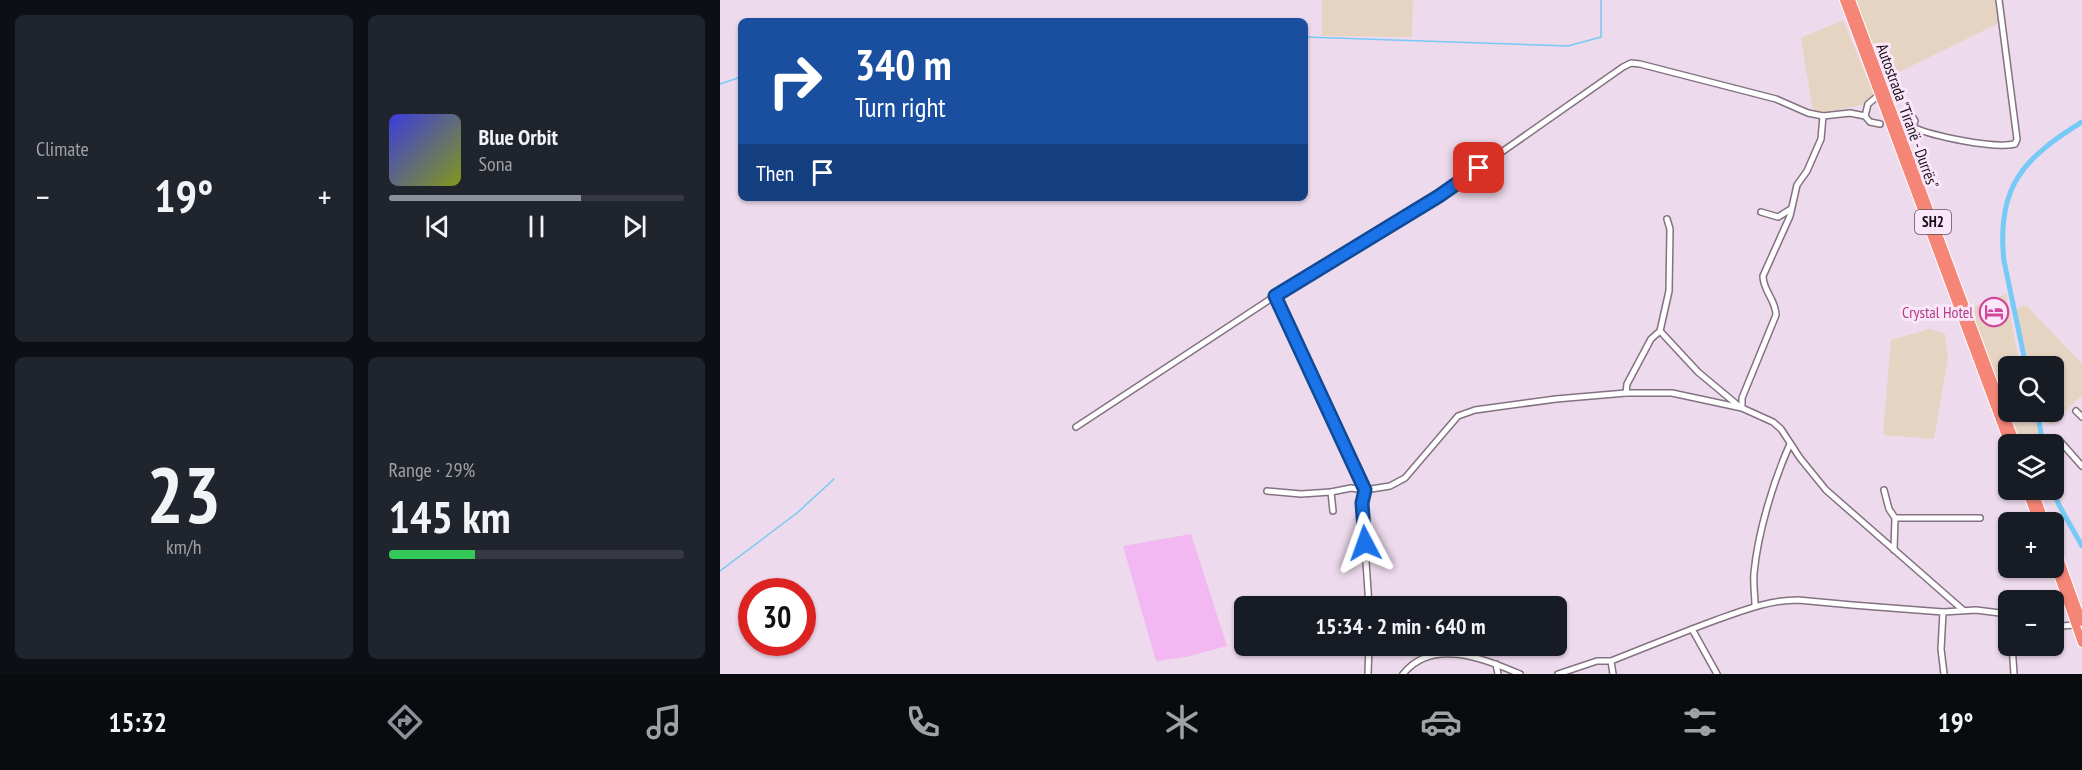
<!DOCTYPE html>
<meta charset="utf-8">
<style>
body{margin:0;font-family:"PT Sans Narrow",sans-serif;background:#20242c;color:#f1f3f6;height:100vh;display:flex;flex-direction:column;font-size:22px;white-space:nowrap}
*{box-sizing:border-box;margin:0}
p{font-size:20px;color:#9ea1a6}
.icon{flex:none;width:33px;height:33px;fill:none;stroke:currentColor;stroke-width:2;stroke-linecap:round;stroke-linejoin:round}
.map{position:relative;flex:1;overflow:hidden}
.sheet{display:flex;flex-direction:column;gap:15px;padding:15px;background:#0d0f14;width:720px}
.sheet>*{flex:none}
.hud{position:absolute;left:18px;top:18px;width:570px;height:183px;border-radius:9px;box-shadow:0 2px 4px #0004;background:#1a4fa0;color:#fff;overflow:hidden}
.controls{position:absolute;left:1278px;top:356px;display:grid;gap:12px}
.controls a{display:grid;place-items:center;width:66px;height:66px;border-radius:9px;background:#171b24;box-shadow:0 2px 4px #0004;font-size:30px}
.speed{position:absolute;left:18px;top:578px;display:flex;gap:12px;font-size:30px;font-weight:700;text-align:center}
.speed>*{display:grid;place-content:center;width:78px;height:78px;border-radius:50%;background:#171b24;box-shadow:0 2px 4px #0004;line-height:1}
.speed .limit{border:9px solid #d22;background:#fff;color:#111}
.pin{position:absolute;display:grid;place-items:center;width:51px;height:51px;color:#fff;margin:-26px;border-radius:12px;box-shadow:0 3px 9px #0006}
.me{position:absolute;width:66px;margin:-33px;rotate:356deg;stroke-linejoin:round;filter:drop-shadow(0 0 4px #0008)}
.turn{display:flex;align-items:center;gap:21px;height:126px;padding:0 18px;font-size:27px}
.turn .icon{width:78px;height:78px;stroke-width:2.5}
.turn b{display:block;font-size:42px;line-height:51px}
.then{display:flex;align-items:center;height:57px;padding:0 18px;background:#0003;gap:12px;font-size:22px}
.big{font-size:45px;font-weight:600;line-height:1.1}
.sheet .widget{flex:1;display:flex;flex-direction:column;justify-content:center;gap:9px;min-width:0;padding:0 21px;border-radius:9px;background:#20242c}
.sheet .dial{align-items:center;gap:0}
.dial b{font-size:78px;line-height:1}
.song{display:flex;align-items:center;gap:18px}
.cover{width:72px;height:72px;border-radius:9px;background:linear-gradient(135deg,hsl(240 70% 55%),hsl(70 70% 35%))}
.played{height:6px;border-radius:3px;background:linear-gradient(90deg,#8c9099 65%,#363941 65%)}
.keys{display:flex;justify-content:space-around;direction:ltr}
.heat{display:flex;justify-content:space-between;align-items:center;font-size:33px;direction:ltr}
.charge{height:9px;border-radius:4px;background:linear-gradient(90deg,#34c759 29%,#363941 0)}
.sheet .tiles{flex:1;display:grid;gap:15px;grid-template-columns:repeat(2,1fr)}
.trip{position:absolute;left:514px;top:596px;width:333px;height:60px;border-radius:9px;background:#171b24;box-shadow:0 2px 4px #0004;font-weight:600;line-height:60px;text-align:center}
.menu{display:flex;height:96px;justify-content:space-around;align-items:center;background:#090b0e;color:#9ea1a6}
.menu .icon{width:42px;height:42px}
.menu .current{color:#8c9099}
.menu b{font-size:27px;color:#f1f3f6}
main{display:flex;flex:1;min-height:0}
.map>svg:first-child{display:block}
.commercial{fill:#e6d4c3}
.green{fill:#f3b8f1}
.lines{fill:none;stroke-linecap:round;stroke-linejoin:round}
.stream{stroke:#77c9f6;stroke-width:1.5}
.canal{stroke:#77c9f6;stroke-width:5}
.minor-casing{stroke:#837282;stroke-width:8}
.highway-casing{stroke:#fff;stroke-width:10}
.minor{stroke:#fff;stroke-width:5}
.highway{stroke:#f58577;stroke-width:8}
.route-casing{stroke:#114b97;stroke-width:15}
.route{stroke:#1a73e8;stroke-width:10}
.labels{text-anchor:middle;stroke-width:6;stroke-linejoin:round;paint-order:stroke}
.shield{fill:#fbe7fa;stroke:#5b505a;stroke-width:1.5}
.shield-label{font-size:15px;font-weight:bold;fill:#171016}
.street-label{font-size:16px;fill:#171016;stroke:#fbe7fa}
.hotel-label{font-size:16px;fill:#b23c85;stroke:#fbe7fa;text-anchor:end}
</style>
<main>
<section class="sheet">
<div class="tiles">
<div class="widget"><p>Climate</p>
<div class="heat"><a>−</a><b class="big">19°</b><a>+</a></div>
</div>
<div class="widget">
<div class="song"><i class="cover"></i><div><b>Blue Orbit</b><p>Sona</p></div></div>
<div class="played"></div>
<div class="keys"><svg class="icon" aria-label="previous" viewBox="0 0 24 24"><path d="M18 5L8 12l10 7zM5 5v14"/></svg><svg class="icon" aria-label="pause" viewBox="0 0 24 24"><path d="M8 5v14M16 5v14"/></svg><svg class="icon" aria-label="next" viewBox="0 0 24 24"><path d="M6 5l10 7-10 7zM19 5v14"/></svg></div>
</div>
<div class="widget dial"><b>23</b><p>km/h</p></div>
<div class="widget"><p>Range · 29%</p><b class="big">145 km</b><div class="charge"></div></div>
</div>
</section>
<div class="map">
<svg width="1362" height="674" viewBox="0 0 1362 674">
<rect width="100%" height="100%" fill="#eddaec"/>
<g class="commercial">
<polygon points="602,0 693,0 692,37 602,36"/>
<polygon points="1134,0 1276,0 1279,23 1165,79"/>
<polygon points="1123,20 1154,95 1145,104 1104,113 1093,111 1081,38"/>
<polygon points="1286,294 1300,366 1288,366 1288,369 1277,372 1279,377 1288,374 1288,411 1334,411 1334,366 1309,366 1296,309 1306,305 1362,364 1362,395 1331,425 1326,421 1318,422 1322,444 1299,444 1248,309"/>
<polygon points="1209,329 1225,334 1228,358 1214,439 1163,435 1171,340"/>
</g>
<polygon class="green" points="471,534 507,646 466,657 436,661 403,546"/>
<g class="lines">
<g class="stream">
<polyline points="585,37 848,46 881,37 881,0"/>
<polyline points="0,84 21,77"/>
<polyline points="0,571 77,513 114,479"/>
</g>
<g class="canal">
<path d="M1306,366L1284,261C1276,188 1302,159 1362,122"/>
<polyline points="1317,411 1323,444"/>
<polyline points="1333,489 1339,505 1362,546"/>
</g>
<g class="minor-casing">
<g id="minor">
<polyline points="1159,95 1148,104 1145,116 1150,122 1160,124"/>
<path d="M1192,127C1213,136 1273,149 1295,144L1297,139L1279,0"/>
<polyline points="1181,134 1192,127 1195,121 1192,116 1181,117"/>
<polyline points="1041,212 1058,217 1071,209"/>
<polyline points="555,296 645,490 642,503 649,606"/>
<polyline points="940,331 978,372 1020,407"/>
<polyline points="906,393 907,384 931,339 940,331 949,291 950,229 947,219"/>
<path d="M1022,408V398L1056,315C1056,300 1043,291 1043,276L1070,216L1077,185L1087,171L1101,139L1103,116"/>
<polyline points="1356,411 1362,417"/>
<polyline points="356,427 555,296 719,196 903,67 911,63 920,64 1056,99 1088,113 1103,116 1130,113 1145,116"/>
<polyline points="1338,439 1362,466"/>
<polyline points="1164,490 1169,509 1175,518 1174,550"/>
<polyline points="547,491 581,494 611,492 631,488 645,490 670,486 685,478 738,416 755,410 836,399 906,393 952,393 1022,408 1053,422 1061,429 1080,458 1106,490 1243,610"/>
<polyline points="611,492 613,511"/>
<polyline points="1175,518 1260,518"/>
<path d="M1035,606C1035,595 1033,584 1034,573C1038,532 1053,482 1070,444"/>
<polyline points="1223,612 1221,649 1224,674"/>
<polyline points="1334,624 1341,626 1355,625"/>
<polyline points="972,629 997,674"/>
<polyline points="1292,645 1294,674"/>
<polyline points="891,661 893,674"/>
<polyline points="776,664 778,674"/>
<polyline points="648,674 649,645"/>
<path d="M683,674C713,637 764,659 800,674"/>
<path d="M838,674L877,661H891C926,647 961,633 996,620C1024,610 1049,600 1078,600L1132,605L1223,612L1256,610L1288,614"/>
</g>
</g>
<g class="highway-casing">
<g id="highway">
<polyline points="1124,0 1289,444"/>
<polyline points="1131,0 1296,444"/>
<polyline points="1306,489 1318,522"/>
<polyline points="1313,489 1325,522"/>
<polyline points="1334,544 1362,622"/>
<polyline points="1334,563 1362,643"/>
</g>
</g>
<use href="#minor" class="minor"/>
<use href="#highway" class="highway"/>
</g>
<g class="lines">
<g class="route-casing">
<polyline id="route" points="645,543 642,503 645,490 555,296 719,196 759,168"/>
</g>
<use href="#route" class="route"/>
</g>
<defs>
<g id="hotel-ring" transform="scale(1.5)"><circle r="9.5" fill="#fbe7fa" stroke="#d1479c" stroke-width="1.5"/><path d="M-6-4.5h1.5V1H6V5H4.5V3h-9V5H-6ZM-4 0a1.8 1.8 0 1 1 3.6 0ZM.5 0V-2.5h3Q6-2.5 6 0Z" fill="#d1479c"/></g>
</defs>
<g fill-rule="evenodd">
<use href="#hotel-ring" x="1274" y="312"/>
</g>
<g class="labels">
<rect class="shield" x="1195" y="210" width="36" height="24" rx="4.5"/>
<g class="shield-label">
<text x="1213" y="227">SH2</text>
</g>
<g class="street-label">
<text transform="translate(1188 116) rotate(70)" y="6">Autostrada "Tiranë - Durrës"</text>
</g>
<g class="hotel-label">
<text x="1253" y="318">Crystal Hotel</text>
</g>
</g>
</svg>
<div class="controls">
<a><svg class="icon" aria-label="search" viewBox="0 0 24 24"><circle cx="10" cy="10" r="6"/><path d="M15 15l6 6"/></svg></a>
<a><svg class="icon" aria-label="layers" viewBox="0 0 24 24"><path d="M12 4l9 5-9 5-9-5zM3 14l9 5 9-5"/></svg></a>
<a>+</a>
<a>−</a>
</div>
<div class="speed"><div class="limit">30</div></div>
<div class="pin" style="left:759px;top:168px;background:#d93025"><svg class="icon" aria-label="arrive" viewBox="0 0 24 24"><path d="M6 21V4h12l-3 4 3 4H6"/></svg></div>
<svg class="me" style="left:645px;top:543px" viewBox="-20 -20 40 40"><path d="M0-17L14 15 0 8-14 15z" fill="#1a73e8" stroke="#fff" stroke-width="4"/></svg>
<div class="trip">15:34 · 2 min · 640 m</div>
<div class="hud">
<div class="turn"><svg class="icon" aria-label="right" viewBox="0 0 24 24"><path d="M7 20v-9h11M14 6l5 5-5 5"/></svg><div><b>340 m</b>Turn right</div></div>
<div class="then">Then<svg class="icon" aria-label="arrive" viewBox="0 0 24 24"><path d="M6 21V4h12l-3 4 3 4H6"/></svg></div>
</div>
</div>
</main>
<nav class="menu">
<b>15:32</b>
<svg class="icon current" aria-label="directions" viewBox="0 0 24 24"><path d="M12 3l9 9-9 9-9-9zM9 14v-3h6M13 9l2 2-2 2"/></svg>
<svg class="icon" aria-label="music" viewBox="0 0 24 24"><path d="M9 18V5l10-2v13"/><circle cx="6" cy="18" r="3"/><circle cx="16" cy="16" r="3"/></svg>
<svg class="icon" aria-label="phone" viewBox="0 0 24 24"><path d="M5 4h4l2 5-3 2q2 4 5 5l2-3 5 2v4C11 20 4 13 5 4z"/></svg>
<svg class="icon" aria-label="climate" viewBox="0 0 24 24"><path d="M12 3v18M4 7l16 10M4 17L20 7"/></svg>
<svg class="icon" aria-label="car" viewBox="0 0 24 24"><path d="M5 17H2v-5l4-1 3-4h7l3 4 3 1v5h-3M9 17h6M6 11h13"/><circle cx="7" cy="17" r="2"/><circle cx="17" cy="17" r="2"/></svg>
<svg class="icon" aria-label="filters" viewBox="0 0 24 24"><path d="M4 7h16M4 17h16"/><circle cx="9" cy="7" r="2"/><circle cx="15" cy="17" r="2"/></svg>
<b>19°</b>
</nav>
